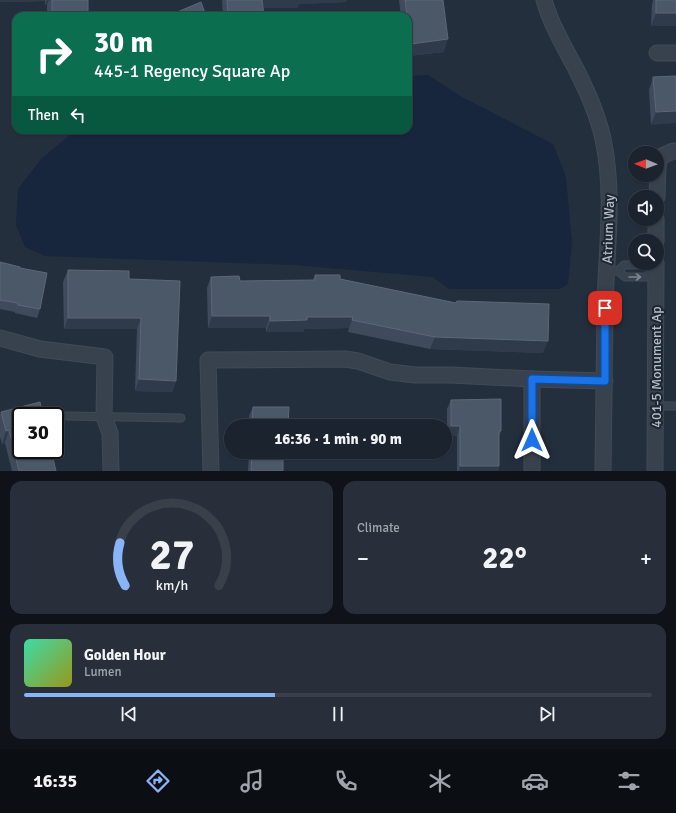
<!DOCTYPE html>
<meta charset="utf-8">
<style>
body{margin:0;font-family:Signika,sans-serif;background:#282f3a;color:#f1f3f6;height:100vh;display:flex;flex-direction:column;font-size:15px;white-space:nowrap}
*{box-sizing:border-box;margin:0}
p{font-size:13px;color:#a0a4aa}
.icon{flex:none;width:22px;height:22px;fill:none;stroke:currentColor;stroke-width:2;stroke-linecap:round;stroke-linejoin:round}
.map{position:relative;height:471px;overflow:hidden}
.panel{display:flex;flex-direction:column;gap:10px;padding:10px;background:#0f1319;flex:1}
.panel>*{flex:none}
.guide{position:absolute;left:12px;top:12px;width:400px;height:122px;border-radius:12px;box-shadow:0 1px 3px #0004,0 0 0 1px #39404a;background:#0b6e4f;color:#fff;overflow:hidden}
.needle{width:26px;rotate:271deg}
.buttons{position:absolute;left:628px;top:146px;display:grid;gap:8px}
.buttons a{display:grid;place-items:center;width:36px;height:36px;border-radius:50%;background:#1b232e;box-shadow:0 1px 3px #0004,0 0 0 1px #39404a;font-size:20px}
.speed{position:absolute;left:12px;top:407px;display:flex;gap:8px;font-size:20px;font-weight:700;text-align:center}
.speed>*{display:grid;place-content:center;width:52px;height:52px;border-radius:50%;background:#1b232e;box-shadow:0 1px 3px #0004,0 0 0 1px #39404a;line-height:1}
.speed .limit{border:2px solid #111;border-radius:6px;background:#fff;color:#111}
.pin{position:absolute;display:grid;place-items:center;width:34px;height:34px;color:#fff;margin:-17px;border-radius:8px;box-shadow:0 2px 6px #0006}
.me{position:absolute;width:44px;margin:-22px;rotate:0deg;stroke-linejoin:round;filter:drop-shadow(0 0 3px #0008)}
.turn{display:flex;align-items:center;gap:14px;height:84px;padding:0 16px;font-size:18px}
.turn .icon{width:52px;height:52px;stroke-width:2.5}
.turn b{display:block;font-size:28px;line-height:34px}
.then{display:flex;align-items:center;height:38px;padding:0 16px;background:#0003;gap:8px;font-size:15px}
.big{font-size:30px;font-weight:800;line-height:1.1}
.panel .card{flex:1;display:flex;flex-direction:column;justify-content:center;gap:6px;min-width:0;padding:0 14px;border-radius:12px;background:#282f3a}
.panel .dial{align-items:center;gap:0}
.dial svg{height:104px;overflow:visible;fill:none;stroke:#39404a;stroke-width:7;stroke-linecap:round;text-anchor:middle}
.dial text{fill:#f1f3f6;stroke:none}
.song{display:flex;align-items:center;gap:12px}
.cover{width:48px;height:48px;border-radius:6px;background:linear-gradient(135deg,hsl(160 70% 55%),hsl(60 70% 35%))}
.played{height:4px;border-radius:2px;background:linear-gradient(90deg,#8ab4f8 40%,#39404a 40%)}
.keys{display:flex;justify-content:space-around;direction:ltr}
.heat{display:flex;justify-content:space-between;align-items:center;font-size:22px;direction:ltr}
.panel .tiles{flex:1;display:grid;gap:10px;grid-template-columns:1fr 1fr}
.card:last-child{grid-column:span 2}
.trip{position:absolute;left:224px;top:419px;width:228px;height:40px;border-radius:20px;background:#1b232e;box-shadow:0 1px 3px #0004,0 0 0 1px #39404a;font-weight:800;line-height:40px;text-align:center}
.dock{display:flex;height:64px;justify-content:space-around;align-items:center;background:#0b0e12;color:#a0a4aa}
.dock .icon{width:28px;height:28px}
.dock .selected{color:#8ab4f8}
.dock b{font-size:18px;color:#f1f3f6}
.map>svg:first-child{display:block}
.water{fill:#17263c}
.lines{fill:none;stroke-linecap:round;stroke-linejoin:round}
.service-casing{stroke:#414a57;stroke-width:9}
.minor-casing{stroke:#414a57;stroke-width:17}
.service{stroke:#38414e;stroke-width:7}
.minor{stroke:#38414e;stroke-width:15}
.wall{fill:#3f4b5c}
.shaded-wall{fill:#2f3b4b}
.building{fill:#4b5868;stroke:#5c6777}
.oneway{stroke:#7c8592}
.route-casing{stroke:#114b97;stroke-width:10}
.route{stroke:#1a73e8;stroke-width:7}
.labels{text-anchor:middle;stroke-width:4;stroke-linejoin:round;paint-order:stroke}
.street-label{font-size:14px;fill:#b4bcc9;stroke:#1d2633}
</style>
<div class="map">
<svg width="676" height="471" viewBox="0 0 676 471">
<rect width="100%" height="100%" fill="#242f3e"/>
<polygon class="water" points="428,75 462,97 553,144 566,177 572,243 568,284 560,289 449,289 433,277 294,265 45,256 25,247 16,225 18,189 41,159 76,130 408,130 408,76"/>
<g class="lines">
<g class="service-casing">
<g id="service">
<polyline points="607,271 618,271 625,277 647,277 651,271"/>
<polyline points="618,271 624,265 647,265 651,271"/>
<polyline points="656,406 676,406"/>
<polyline points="67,416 181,418"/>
</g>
</g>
<g class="minor-casing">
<g id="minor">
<path d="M544,0C551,25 565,48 577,71C588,93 598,115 603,139C615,195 606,251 605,308C604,362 604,417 603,471"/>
<polyline points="657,53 676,53"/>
<polyline points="657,197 658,166 660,157 673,151 676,151"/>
<polyline points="656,241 656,219"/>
<polyline points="0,338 40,349 105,357 104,417 110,433 111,471"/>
<polyline points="211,471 208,360 345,359 358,361 390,372 415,375 451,375 532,379 605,381"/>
<polyline points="532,471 532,379"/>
<polyline points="655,471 656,263"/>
</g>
</g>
<use href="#service" class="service"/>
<use href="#minor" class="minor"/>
</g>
<g class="wall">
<polygon points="0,0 88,0 88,16 47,16 47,5 45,5 45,1 0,2"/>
<polygon points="222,0 347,0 347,2 299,4 297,8 263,8 264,16 223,16"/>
<polygon points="399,0 443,0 444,52 408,56 408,16 401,16"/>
<polygon points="653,0 676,0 651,26 652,5"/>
<polygon points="676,76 651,125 649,90 653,77"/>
<polygon points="48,130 55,130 51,134"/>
<polygon points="0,262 20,268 40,309 37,318 15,313 15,312 0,309"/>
<polygon points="68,270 129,279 176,381 172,392 135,391 137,329 64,329 63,282"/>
<polygon points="315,275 340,279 456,303 457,301 543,353 430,349 348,332 349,328 304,329 303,332 266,332 266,328 208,328 207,288 211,277 240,281 313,280"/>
<polygon points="451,400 501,431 499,436 499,466 498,471 457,471 457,436 447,436 447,409"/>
<polygon points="253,407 288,426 249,426 249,416"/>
<polygon points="1,412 56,471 12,471 5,443 2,444 0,437 0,415"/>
<polygon points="249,452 283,452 283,471 248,471"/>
</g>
<g class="shaded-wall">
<polygon points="0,0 45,0 45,1 0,2"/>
<polygon points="47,0 49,0 47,5 45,5"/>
<polygon points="261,0 347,0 347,2 299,4 297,8 258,8"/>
<polygon points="656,13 676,13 676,26 651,26"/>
<polygon points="448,39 444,52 408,56 408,51 411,44"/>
<polygon points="676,111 676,123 651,125 656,112"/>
<polygon points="52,130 55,130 51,134"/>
<polygon points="212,316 270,316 266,328 208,328"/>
<polygon points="307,317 353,317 349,328 304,329 303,332 266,332 270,321"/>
<polygon points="68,318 141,318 137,329 64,329"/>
<polygon points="435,337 548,341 543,353 430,349"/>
<polygon points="139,379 176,381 172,392 135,391"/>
<polygon points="451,426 460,426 457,436 447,436"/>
<polygon points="9,430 5,443 2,444 6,431"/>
<polygon points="460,466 499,466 498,471 459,471"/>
</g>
<g class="building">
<rect x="52" y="0" width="36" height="16"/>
<polygon points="227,0 262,0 264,16 228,16"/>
<polygon points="405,0 443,0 448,39 411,44 408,22 408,16 407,16"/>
<rect x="656" y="0" width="20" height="13"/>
<polygon points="201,2 206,16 168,16"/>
<polygon points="676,76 676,111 656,112 653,77"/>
<polygon points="0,262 20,267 20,268 47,273 40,309 18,305 18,303 0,300"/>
<polygon points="68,270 129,271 129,279 180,281 176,381 139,379 141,318 68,318"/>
<polygon points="315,275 340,275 340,279 456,303 457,301 549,304 548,341 435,337 352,320 353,317 307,317 307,320 270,321 270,316 212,316 211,277 239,276 240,281 315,280"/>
<polygon points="501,399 501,431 499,431 499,466 460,466 460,426 451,426 451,400"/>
<polygon points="40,402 43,416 21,416 21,450 51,450 56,471 19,471 9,430 6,431 1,412"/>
<polygon points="253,407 289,407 288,426 252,426"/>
<polygon points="252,452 283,452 283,471 251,471"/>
</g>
<defs><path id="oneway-shaft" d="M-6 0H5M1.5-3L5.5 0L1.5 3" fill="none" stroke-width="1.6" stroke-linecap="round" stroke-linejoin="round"/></defs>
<use class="oneway" href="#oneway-shaft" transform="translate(635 277)"/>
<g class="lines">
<g class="route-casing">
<polyline id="route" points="532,440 532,379 605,381 605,308"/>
</g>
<use href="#route" class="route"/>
</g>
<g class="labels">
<g class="street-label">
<text transform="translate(608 229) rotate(-88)" y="5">Atrium Way</text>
<text transform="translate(656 367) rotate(-90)" y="5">401-5 Monument Ap</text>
</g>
</g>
</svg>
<div class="buttons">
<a><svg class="needle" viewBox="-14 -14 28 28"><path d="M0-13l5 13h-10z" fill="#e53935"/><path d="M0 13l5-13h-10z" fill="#a0a4aa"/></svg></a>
<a><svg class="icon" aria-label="sound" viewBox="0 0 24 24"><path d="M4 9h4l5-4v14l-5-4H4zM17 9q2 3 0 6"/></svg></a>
<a><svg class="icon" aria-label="search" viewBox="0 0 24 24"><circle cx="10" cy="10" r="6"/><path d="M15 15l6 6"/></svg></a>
</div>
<div class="speed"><div class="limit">30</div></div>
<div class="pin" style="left:605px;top:308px;background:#d93025"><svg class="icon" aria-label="arrive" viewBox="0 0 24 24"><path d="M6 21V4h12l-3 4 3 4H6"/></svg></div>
<svg class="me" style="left:532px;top:440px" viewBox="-20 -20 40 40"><path d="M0-17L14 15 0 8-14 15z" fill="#1a73e8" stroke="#fff" stroke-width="4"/></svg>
<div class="trip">16:36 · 1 min · 90 m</div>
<div class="guide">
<div class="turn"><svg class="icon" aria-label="right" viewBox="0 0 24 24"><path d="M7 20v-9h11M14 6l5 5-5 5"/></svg><div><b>30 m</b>445-1 Regency Square Ap</div></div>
<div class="then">Then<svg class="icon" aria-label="left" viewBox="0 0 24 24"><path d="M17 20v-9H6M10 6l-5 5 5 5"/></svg></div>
</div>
</div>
<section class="panel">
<div class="tiles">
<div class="card dial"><svg viewBox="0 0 100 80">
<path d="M14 69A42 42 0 1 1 86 69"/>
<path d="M14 69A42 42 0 0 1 10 36" stroke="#8ab4f8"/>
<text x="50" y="56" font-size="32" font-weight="700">27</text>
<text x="50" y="72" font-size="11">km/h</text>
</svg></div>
<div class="card"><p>Climate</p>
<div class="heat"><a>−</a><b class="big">22°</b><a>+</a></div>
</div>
<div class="card">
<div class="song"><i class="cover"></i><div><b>Golden Hour</b><p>Lumen</p></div></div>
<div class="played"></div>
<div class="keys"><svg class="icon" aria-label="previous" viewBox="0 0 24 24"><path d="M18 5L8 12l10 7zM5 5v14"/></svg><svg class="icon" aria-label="pause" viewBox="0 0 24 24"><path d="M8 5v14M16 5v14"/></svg><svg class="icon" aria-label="next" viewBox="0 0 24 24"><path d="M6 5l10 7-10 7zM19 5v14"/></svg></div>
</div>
</div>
</section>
<nav class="dock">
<b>16:35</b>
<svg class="icon selected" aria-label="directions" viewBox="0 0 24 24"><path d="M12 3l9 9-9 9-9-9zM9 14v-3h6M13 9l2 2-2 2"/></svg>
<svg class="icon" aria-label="music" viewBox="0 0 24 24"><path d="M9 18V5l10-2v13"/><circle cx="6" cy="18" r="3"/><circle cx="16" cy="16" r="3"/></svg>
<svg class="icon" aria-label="phone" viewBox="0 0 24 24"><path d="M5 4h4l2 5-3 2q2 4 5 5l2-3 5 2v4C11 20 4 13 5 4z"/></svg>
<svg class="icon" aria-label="climate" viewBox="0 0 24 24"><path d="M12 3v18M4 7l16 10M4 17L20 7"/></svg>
<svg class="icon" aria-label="car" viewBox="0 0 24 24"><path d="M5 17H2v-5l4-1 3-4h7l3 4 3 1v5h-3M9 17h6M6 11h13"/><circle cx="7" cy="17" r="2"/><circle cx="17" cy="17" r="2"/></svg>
<svg class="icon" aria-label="filters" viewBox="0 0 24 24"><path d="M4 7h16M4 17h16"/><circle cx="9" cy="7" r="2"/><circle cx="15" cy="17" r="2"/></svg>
</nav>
